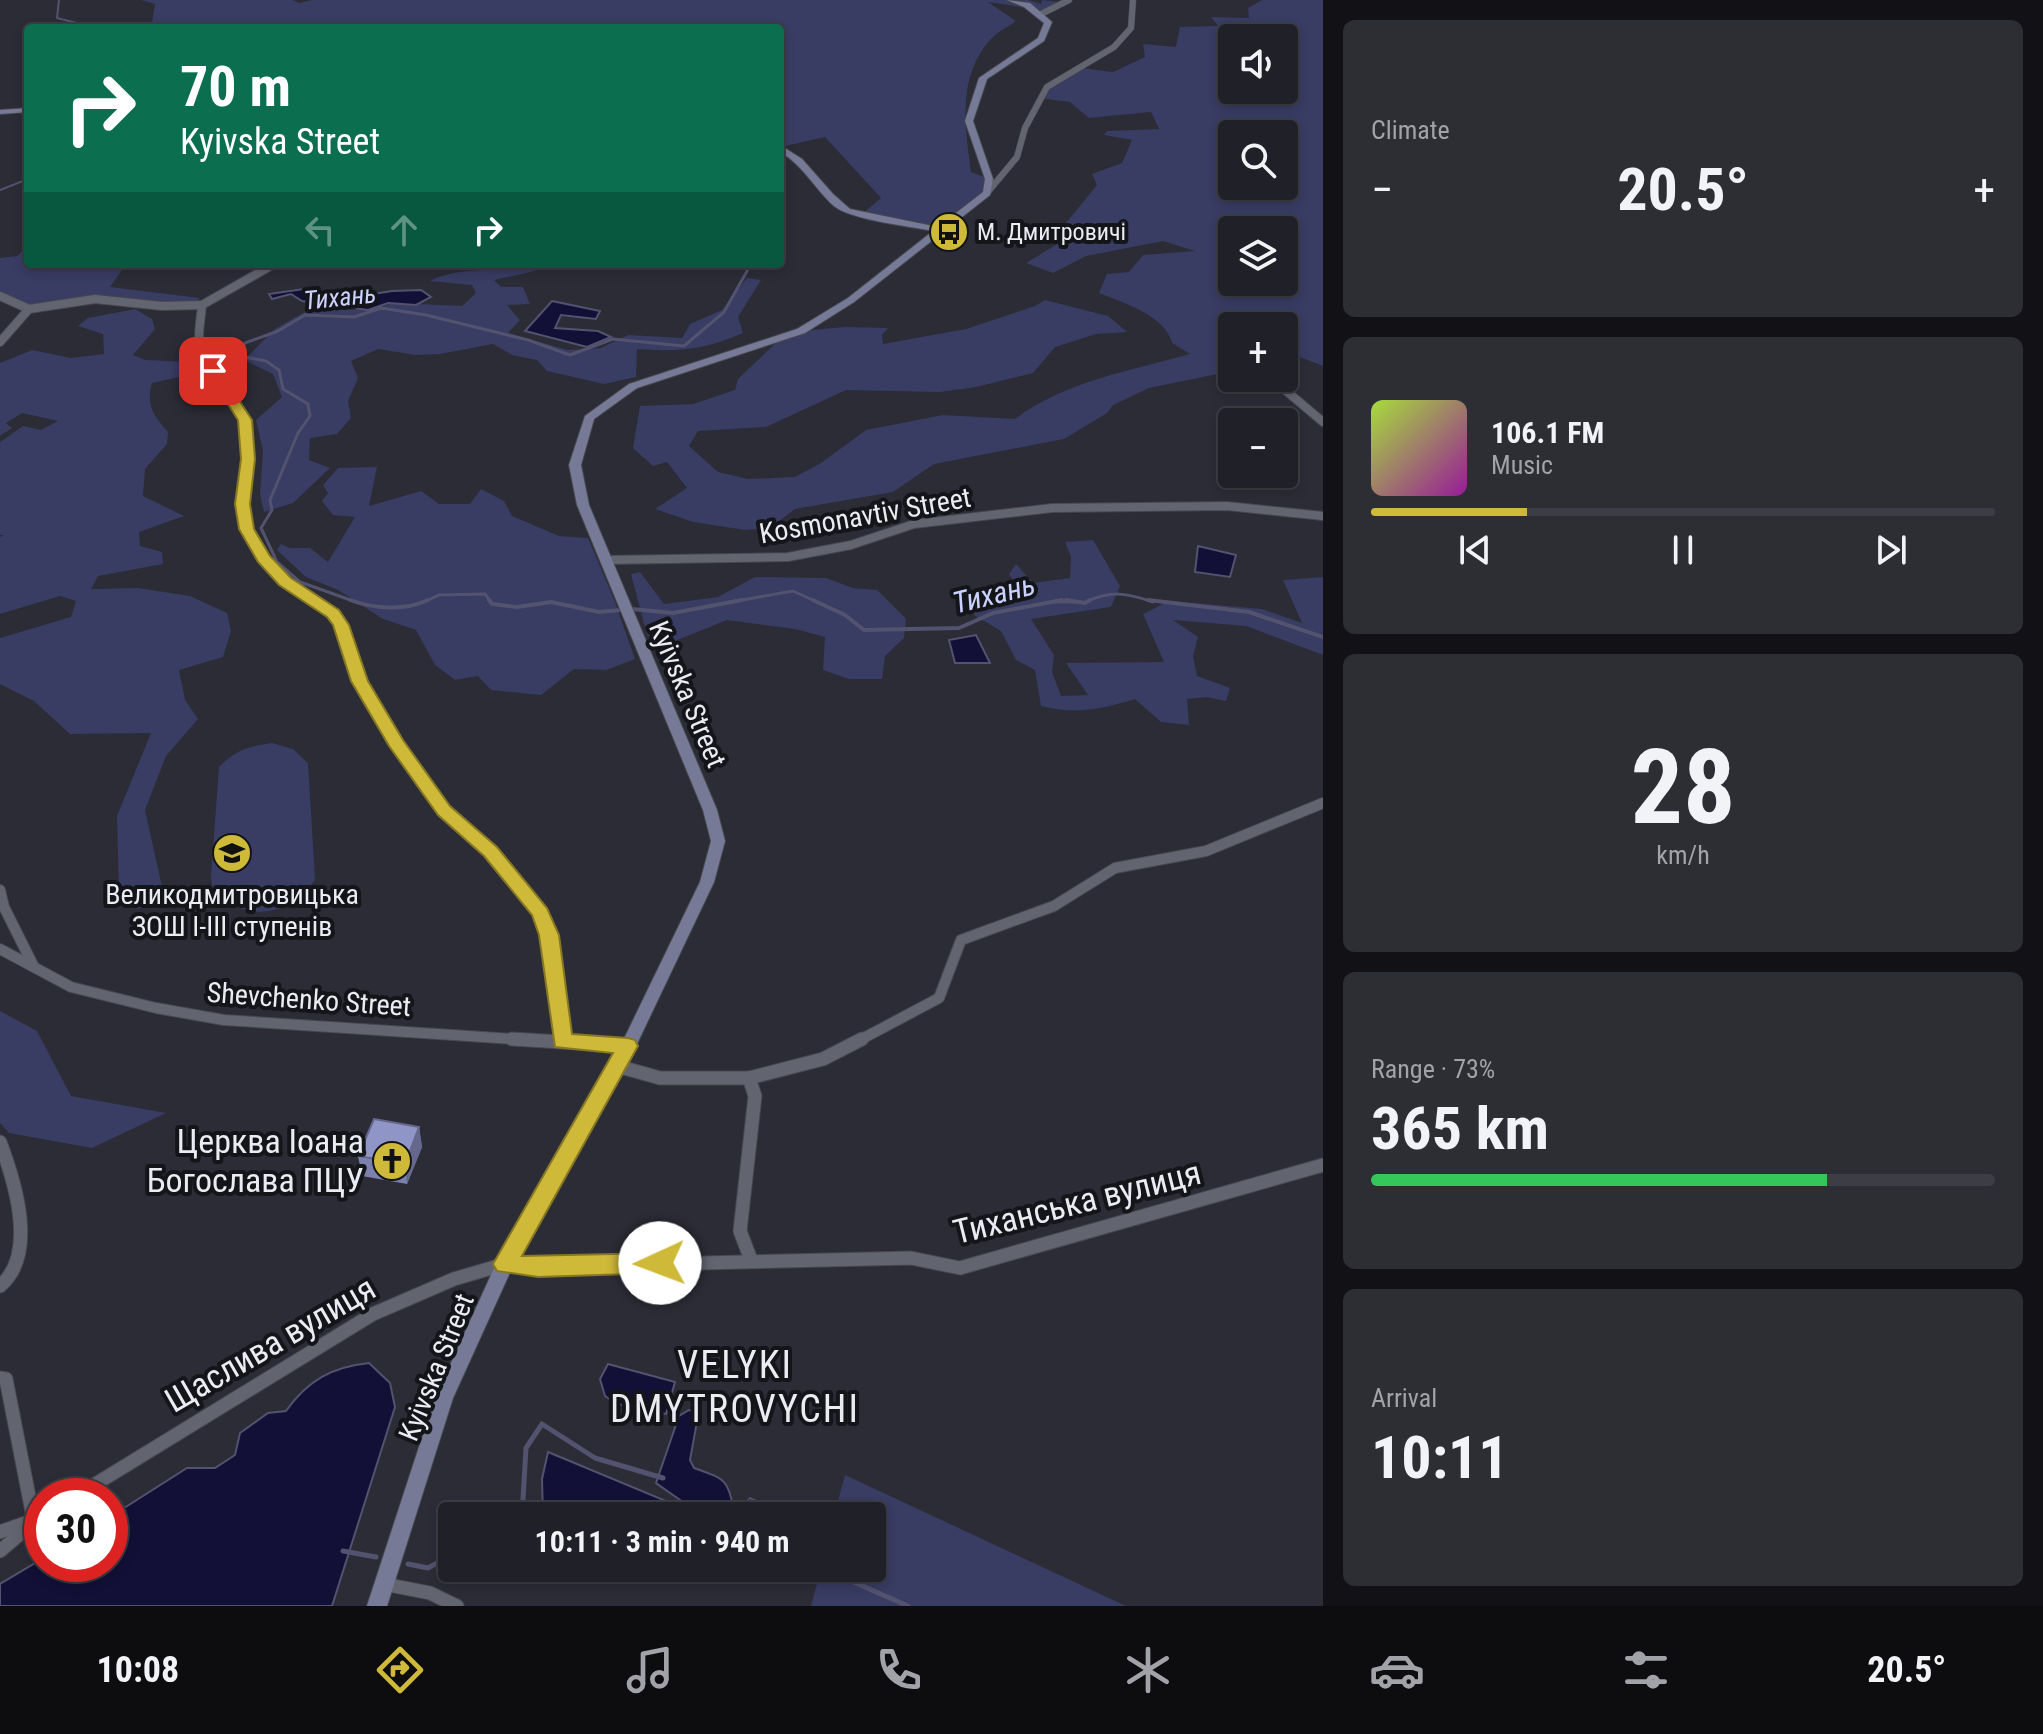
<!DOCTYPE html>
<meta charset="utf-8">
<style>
body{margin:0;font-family:"Roboto Condensed",sans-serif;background:#2d2e34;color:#f1f3f6;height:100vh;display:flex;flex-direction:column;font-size:30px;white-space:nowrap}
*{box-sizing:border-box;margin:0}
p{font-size:26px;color:#a2a3a8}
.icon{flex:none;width:44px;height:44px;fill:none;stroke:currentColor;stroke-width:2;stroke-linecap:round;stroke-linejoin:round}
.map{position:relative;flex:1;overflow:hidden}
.side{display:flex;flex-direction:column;gap:20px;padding:20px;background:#121216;width:720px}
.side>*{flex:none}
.hud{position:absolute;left:24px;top:24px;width:760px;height:244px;border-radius:8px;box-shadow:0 4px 12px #0003,0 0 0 2px #3d3e45;background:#0b6e4f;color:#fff;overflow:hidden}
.tools{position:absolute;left:1218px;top:24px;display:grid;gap:16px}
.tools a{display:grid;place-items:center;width:80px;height:80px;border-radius:8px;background:#202128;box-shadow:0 4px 12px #0003,0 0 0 2px #3d3e45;font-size:40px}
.speed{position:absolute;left:24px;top:1478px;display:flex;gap:16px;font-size:40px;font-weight:700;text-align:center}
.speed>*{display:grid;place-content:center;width:104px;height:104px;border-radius:50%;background:#202128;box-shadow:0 4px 12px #0003,0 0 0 2px #3d3e45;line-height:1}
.speed .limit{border:12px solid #d22;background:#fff;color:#111}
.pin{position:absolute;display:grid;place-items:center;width:68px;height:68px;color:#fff;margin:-34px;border-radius:16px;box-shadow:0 4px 12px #0006}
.me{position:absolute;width:88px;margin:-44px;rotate:268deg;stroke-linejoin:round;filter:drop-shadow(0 0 6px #0008)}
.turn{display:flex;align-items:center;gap:28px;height:168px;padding:0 24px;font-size:36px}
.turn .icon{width:104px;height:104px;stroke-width:2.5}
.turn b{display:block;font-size:56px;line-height:68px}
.lanes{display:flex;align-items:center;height:76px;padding:0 24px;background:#0003;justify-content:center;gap:40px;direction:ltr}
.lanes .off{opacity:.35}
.big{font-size:60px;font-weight:700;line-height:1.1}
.side .widget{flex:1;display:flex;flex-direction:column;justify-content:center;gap:12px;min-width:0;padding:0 28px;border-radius:12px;background:#2d2e34}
.side .dial{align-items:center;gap:0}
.dial b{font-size:104px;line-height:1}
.song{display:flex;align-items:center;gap:24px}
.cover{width:96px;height:96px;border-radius:12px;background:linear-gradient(135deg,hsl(80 70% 55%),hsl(300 70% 35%))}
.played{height:8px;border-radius:4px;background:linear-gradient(90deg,#ceb938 25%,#3d3e45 25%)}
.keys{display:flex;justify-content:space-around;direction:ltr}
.heat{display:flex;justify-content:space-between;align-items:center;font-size:44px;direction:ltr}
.charge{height:12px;border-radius:6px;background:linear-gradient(90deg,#34c759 73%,#3d3e45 0)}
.trip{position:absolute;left:438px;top:1502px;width:448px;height:80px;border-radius:8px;background:#202128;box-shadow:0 4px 12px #0003,0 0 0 2px #3d3e45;font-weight:700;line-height:80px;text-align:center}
.tabs{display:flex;height:128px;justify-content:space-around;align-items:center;background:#0d0d10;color:#a2a3a8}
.tabs .icon{width:56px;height:56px}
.tabs .selected{color:#ceb938}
.tabs b{font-size:36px;color:#f1f3f6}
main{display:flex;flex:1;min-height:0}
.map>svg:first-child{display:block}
.green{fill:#393c63;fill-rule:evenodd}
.water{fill:#121037;stroke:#53526f;stroke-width:2}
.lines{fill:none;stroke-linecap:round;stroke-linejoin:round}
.stream-far3{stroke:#53526f;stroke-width:2}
.stream-far2{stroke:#53526f;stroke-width:3}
.stream-far1{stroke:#53526f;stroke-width:4}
.stream{stroke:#53526f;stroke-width:5}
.street-far3-casing{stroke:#474850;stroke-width:7}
.street-far2-casing{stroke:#474850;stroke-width:10}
.street-far1-casing{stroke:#474850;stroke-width:12}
.street-casing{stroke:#474850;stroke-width:15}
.secondary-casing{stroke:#474850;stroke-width:2}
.street-far3{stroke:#626470;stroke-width:6}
.street-far2{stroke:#626470;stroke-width:8}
.street-far1{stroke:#626470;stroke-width:10}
.street{stroke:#626470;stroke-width:13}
.secondary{fill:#777a96;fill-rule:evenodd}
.wall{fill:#7c80ac}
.shaded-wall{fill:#65688c}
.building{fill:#9095c8;stroke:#65688c;stroke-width:2}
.route{fill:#ceb938;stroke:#867824;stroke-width:2}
.labels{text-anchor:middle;stroke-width:8;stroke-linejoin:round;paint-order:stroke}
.far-poi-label{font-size:24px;fill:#ebecf3;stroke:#141519;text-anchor:start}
.far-water-label{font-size:26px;font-style:italic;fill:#ccd2ff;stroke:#141519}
.street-label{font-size:28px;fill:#ebecf3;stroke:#141519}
.poi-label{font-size:28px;fill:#ebecf3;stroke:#141519}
.water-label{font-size:30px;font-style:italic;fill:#ccd2ff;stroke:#141519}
.near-poi-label{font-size:34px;fill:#ebecf3;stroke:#141519;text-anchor:end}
.near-street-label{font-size:34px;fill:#ebecf3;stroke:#141519}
.near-quarter-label{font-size:38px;letter-spacing:2px;fill:#ebecf3;stroke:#141519}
</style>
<main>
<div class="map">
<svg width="1323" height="1606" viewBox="0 0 1323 1606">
<rect width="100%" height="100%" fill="#2b2c36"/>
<g class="green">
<path d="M141,0H293L299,3L312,0H1029L1041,4L1042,0L1061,2L1047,11L988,2L1016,21C1008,27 997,32 990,40C957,77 965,127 971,172L989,179L987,193L941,230L862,214L881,198L825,137L780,147V28H151L155,4Z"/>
<path d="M1262,0H1323V366L1292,354L1284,357V326H1232V371L1149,388L1113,405L1107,413L1064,439L934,464L893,492L795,509L770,528L745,530L693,522L655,509L687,488L667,462L653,466L633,448L640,406L693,404L735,390L738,379L781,338L801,331L845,327L888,328L882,335L883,344L966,329L1035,306L1045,300L1108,316L1127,332L1096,334L1055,347L1033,373L976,387L940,392L846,390L766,427L698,431L689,446L718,472L748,479L795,477L821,463L866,430L943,415L1015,419C1065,381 1130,371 1190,354L1172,343C1166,316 1122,302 1099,293L1107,274L1129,272L1143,255L1195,251L1163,241L1086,256L1053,273L1026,263L1072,235L1065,224L1097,185L1092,174L1122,163L1132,140L1104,135L1107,131L1159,129L1151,112L1089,118L1070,102L1040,98L1047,87L1081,68L1113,72L1145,57L1143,44L1176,47L1180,27L1218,26L1211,17L1249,18L1248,8ZM1232,38H1284V90H1232ZM1232,134H1284V186H1232ZM1232,230H1284V282H1232Z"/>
<path d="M28,246V264H126L110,287L200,298L194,303L142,307C113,286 68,308 36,306C23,305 10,298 0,292V258L17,256Z"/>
<path d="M519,264H547L535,271L494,280L501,287H523L530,304L507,305L520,320L508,333L568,350L601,348L628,335L682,338L690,324L722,310L747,278L761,280L738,317L743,333C705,350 678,352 637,349L636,377L604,384L547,371L537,360L512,355L493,344L440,354L416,355L378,349L351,361L358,378L348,401L351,418L337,434L310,438L309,460L330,468L293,503L264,512L260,494L263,451L256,420L282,397L273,374L244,360L275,329L310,309L368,310L395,303L462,306L476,293L472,285L430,281C456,267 490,273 519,264Z"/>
<path d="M135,309L152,319L155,329L133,355L145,360L189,362L188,375L152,383C146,405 153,415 168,432L167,444L145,469L143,496L184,516L139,532L140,546L162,552L163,564L98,576L91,589L138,588L190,596L227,613L231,631L223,657L179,670L185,700L198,719L166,756L145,810L163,891L174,902L136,909L119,890L117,816L151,733L70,734L34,701L0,684V638L71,617L76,601L60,596L0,614V537L4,535H0V442L23,426L41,430L58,421L22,413L6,423L12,428L0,436V363L32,350L71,358L104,354L103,334L78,326L88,318Z"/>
<polygon points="377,467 369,506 421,491 439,504 470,504 481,489 504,501 512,516 559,536 588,538 615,602 635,659 606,670 574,669 541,695 491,690 478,676 455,680 435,665 416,630 383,619 338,590 306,577 277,550 281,544 290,548 310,548 328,562 355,517 333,515 322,501 328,493 323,485 338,468"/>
<path d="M1093,540L1120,586L1111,607L1031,619L1054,655L1052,672L1061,696L1088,695L1066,663L1164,662L1143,614L1169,601L1262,609L1302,623L1283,580L1323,577V655L1246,626L1173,620L1198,637L1193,656L1197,676L1230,688L1226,701L1206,697L1187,699L1189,725L1161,722L1135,699C1102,709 1075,715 1041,706L1035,670L1016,660L1001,631L974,615L972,601L1015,583L1009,574L1016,564L1033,583L1070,578L1071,557L1065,542Z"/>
<polygon points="640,572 664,604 718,597 755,577 826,578 853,588 877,590 906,619 904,638 885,656 882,679 849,679 823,670 825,637 795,629 727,620 665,645 647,635 631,574"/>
<path d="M272,743L293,749L308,763L315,880C285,917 251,922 213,893L211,876L219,767C235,750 249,746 272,743Z"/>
<polygon points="0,1011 37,1031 71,1096 166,1113 92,1148 9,1133 0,1123"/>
<polygon points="845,1475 1126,1606 811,1606 821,1568 872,1568 872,1516 834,1516"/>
</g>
<g class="water">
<polygon points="304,289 311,295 337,294 349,298 392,291 421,290 431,297 416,305 388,303 368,310 302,301 291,294 272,299 269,294"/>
<polygon points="552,301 600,311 596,319 561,315 555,328 598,331 611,337 587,347 525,331"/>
<polygon points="1198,546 1236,555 1230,577 1195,572"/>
<polygon points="976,635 990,663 955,663 949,640"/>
<path d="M369,1363L390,1383L395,1407L332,1606H0V1584L42,1559V1564H110V1517L187,1468H215L235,1455L240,1433L268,1413L286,1411C308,1380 332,1367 369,1363Z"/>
<path d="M608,1364L675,1382L666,1414C644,1408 623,1410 605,1396L600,1379Z"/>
<path d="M689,1410L698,1416L690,1460L694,1468C721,1478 728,1477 733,1507L741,1509L750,1498L788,1516L700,1514L656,1483L679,1416Z"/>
<polygon points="548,1452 666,1501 660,1516 543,1516 542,1479"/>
</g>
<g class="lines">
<g class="stream-far3">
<polyline points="59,0 57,18 97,28"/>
<polyline points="0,190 28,179"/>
</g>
<g class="stream-far2">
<polyline points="356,602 300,582 277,562 261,528 272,510 270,500 298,433 310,416 308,404 283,389 279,370 266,361 239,356 245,343 278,331 305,315 354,317 381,308 426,315 528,340 570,355 613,339 684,346 724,312 751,264"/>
<polyline points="424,602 439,595 485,594 491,602"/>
<polyline points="549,602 552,602"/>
<polyline points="731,602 793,591 817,602"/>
<polyline points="1052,602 1080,602"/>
<path d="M1086,602C1111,590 1127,593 1153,602"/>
</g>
<g class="stream-far1">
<path d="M350,600C374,609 405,611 428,600"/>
<polyline points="489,600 492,604 517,607 551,602 599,612 621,610"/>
<polyline points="813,600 845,615 864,630 959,628 993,613 1062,600"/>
<polyline points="1066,600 1085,603 1090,600"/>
<polyline points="1148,600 1249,612 1323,637"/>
<polyline points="632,609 673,613 742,600"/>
</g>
<g class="stream">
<polyline points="522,1516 526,1448 542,1424 595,1458 663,1478"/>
<polyline points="343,1551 376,1557"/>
<polyline points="408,1564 428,1568 452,1555"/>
<polyline points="822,1568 908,1606"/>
</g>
<g class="street-far3-casing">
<g id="street-far3">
<polyline points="1039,15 1069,0"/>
<polyline points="987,193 1017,157 1025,128 1047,87 1114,47 1131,28 1133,0"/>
</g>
</g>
<g class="street-far2-casing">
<g id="street-far2">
<path d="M274,264L202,305C201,318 197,336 200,348C205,372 239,397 245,422C252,449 243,475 242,502C241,546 282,580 315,602"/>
<polyline points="0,296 29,309"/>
<polyline points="0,342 29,309 95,299 162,306 202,305"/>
<polyline points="1271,378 1323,422"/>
<polyline points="605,560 788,557 851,545 914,524 1052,508 1227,506 1323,516"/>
</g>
</g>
<g class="street-far1-casing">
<g id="street-far1">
<polyline points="312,600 333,614 341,625 360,681 396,742 444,810 490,851 541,912 549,935 562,1041"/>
<polyline points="0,890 4,907 34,967"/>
<polyline points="0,949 71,987 156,1008 224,1020 543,1041"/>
<polyline points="858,1041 939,998 961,940 1054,906 1115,868 1206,851 1323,803"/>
</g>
</g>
<g class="street-casing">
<g id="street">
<polyline points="512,1039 628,1046"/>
<polyline points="617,1066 660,1078 749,1078 823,1059 862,1039"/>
<polyline points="749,1078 755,1096 740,1231 751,1260"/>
<path d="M0,1142C15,1182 38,1254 0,1286"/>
<polyline points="0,1378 6,1379 34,1522 0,1551"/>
<polyline points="76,1496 373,1314 454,1279 505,1264 538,1267 911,1258 960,1268 1323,1165"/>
<polyline points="0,1532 42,1517"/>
<polyline points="384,1584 430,1593 457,1606"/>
</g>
</g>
<g class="secondary-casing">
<g id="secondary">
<path d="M1007,0L1030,3L1052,22L1044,41L987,79L973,121L993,179L990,195L854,302L805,333L637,388L594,419L581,465L589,505L717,810L725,841L714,882L636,1046L512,1268L453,1398L387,1606H367L435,1398L496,1264L621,1045L700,882L711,841L703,810L577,505L569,465L585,416L629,384L797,329L848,298L933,231C909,226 851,220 834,206C815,189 803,165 780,152V145L802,159L833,194L850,209L938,227L983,192L985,179L965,121L979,78L1038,38L1044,23L1024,7Z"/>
<polygon points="28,108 28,112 0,114 0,110"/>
</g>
</g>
<use href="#street-far3" class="street-far3"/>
<use href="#street-far2" class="street-far2"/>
<use href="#street-far1" class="street-far1"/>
<use href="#street" class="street"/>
<use href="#secondary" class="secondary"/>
</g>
<polygon class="wall" points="419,1127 422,1147 407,1184 362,1176 358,1156"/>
<polygon class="shaded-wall" points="419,1127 422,1147 407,1184 405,1164"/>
<polygon class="building" points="374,1119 419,1127 405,1164 358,1156"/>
<polygon class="route" points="209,368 218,368 252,420 255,459 250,504 254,529 270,556 291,578 339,610 349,625 368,681 403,740 450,806 497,847 547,908 559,935 572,1034 628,1038 635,1040 638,1046 522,1256 660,1253 668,1256 671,1263 668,1270 660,1273 538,1277 497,1271 493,1264 497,1257 613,1053 555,1047 539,935 532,915 484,856 438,815 389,746 351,681 333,625 327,617 279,585 258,562 239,529 235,504 241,459 238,420 207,371"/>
<defs>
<g id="bus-disc" transform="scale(2)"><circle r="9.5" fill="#ceb938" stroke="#141519"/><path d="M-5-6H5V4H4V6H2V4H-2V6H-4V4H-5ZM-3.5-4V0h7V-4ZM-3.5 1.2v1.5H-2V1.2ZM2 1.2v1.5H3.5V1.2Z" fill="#111"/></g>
<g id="school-disc" transform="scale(2)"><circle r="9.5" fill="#ceb938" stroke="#141519"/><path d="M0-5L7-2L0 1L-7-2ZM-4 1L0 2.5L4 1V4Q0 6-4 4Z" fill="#111"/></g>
<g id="church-disc" transform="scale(2)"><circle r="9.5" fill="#ceb938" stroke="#141519"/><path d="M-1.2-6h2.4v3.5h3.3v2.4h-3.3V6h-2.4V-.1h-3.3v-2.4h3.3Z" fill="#111"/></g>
</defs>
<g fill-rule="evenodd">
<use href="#bus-disc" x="949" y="232"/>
<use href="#school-disc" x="232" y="853"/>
<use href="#church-disc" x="392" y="1161"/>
</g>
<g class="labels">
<g class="far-poi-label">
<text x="977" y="240">М. Дмитровичі</text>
</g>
<g class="far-water-label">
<text transform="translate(340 297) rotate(-6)" y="9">Тихань</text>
</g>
<g class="street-label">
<text transform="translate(865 515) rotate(-10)" y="10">Kosmonavtiv Street</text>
<text transform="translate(688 694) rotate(67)" y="10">Kyivska Street</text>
<text transform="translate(309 999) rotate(4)" y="10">Shevchenko Street</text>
<text transform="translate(436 1367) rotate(-68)" y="10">Kyivska Street</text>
</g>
<g class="poi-label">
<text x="232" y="904">Великодмитровицька<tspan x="232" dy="32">ЗОШ І-ІІІ ступенів</tspan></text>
</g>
<g class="water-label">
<text transform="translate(994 594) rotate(-14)" y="10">Тихань</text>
</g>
<g class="near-poi-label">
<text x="364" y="1153">Церква Іоана<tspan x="364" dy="39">Богослава ПЦУ</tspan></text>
</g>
<g class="near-street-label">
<text transform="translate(1077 1202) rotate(-14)" y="12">Тиханська вулиця</text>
<text transform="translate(270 1344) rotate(-30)" y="12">Щаслива вулиця</text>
</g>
<g class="near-quarter-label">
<text x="735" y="1378">VELYKI<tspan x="735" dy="44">DMYTROVYCHI</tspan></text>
</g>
</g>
</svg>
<div class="tools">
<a><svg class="icon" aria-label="sound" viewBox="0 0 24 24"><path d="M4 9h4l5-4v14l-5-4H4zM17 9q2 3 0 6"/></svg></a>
<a><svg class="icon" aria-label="search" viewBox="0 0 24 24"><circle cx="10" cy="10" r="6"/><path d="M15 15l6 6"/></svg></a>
<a><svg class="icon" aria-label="layers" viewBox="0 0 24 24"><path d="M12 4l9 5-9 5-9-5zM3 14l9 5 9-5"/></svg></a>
<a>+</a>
<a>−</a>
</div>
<div class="speed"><div class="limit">30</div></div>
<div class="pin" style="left:213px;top:371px;background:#d93025"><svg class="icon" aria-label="arrive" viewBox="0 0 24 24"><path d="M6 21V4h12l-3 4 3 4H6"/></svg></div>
<svg class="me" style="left:660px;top:1263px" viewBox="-20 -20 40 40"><circle r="19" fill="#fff"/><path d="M0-13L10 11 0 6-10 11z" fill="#ceb938"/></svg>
<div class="trip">10:11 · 3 min · 940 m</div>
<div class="hud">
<div class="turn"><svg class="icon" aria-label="right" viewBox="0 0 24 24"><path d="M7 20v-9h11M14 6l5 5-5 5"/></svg><div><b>70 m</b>Kyivska Street</div></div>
<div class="lanes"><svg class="icon off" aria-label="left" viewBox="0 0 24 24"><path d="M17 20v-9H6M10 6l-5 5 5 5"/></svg><svg class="icon off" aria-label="ahead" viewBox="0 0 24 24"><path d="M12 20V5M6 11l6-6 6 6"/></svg><svg class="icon" aria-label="right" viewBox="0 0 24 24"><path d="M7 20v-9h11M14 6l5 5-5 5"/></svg></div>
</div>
</div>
<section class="side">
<div class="widget"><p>Climate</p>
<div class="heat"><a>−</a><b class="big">20.5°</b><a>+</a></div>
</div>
<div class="widget">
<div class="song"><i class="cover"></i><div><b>106.1 FM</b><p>Music</p></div></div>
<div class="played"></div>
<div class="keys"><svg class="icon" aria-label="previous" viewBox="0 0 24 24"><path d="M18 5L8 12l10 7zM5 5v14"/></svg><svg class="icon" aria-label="pause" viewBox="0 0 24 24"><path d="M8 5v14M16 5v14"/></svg><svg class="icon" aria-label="next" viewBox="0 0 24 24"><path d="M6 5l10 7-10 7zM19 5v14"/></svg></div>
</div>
<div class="widget dial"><b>28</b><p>km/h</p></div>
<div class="widget"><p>Range · 73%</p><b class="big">365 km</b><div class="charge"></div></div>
<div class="widget"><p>Arrival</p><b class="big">10:11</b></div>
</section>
</main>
<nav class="tabs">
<b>10:08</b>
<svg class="icon selected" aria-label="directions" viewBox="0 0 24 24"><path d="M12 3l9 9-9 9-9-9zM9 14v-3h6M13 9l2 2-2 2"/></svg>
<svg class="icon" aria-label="music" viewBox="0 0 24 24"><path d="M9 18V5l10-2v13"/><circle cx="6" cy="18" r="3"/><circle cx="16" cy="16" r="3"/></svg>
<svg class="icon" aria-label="phone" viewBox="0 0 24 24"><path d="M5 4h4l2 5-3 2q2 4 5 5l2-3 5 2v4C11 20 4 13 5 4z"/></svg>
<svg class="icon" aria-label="climate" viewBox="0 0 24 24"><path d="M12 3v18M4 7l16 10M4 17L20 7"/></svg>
<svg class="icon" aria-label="car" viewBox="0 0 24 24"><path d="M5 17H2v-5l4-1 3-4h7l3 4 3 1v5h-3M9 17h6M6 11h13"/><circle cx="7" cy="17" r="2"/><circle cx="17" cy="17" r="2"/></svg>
<svg class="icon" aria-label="filters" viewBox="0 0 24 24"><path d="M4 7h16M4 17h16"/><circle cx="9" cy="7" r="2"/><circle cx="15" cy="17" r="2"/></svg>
<b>20.5°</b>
</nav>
